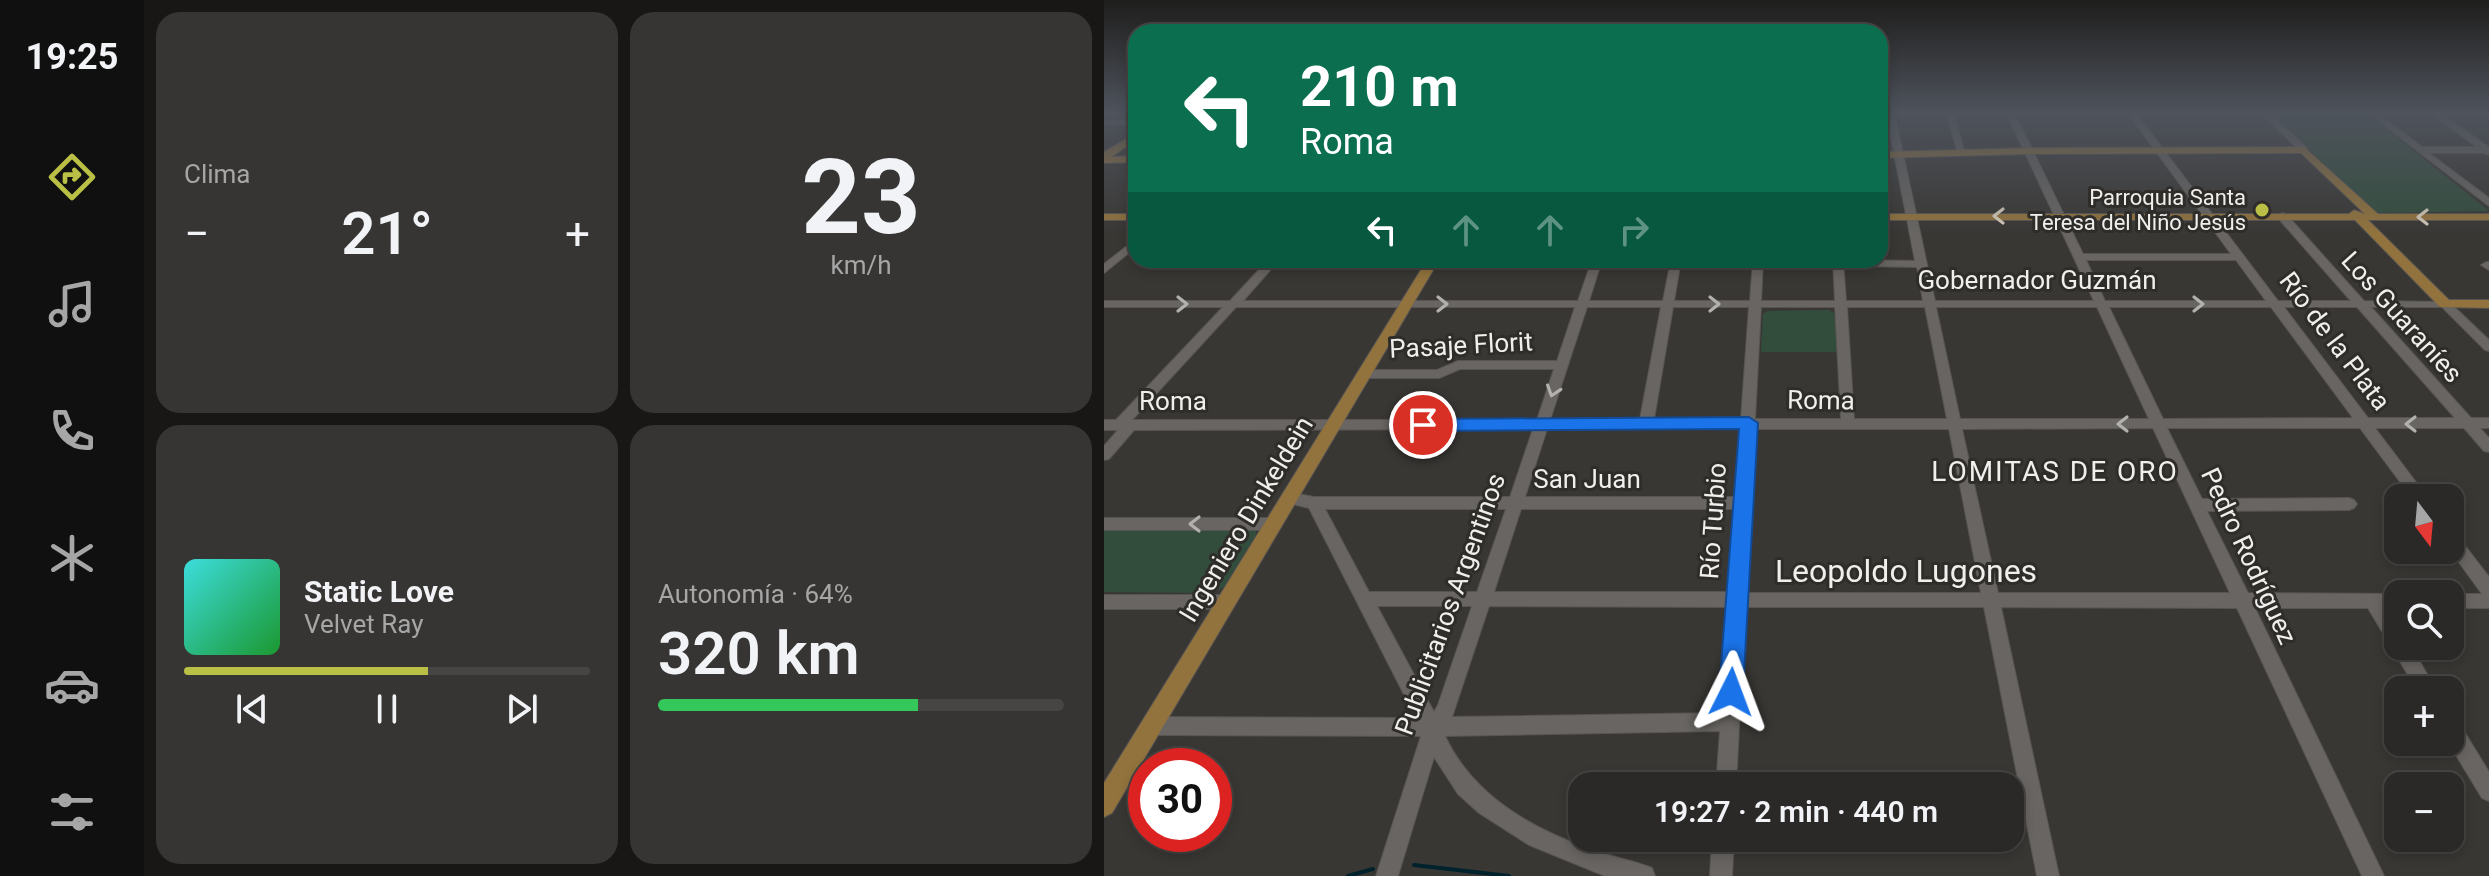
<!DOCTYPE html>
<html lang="es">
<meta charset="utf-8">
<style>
body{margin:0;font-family:Roboto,sans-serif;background:#373533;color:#f1f3f6;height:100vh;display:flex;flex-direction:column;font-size:30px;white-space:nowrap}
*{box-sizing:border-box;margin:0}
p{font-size:26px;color:#a6a6a7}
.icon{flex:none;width:44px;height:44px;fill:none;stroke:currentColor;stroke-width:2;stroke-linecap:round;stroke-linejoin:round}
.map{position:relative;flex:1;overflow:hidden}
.drawer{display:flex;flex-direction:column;gap:12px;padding:12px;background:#181715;width:960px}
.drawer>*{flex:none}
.guide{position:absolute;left:24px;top:24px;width:760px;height:244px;border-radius:24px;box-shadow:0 4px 12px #0003,0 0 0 2px #474544;background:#0b6e4f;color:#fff;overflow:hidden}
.needle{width:52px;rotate:164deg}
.controls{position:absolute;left:1280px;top:484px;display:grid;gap:16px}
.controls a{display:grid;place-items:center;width:80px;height:80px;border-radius:16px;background:#2b2927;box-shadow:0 4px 12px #0003,0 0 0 2px #474544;font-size:40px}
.speed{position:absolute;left:24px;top:748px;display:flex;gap:16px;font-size:40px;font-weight:700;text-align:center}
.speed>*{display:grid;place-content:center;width:104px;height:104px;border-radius:50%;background:#2b2927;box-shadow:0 4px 12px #0003,0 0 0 2px #474544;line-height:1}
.speed .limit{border:12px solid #d22;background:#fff;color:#111}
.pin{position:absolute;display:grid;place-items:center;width:68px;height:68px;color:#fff;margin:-34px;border:4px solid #fff;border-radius:50%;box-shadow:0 2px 8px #0007}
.me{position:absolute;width:88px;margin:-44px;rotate:3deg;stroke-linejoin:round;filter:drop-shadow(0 0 6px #0008)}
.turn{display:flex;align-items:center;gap:28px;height:168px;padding:0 40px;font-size:36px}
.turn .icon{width:104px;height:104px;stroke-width:2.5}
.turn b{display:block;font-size:56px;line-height:68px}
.lanes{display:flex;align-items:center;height:76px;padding:0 40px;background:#0003;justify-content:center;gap:40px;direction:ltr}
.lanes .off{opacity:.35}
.big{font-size:60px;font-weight:600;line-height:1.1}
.drawer .card{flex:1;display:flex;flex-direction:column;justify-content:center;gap:12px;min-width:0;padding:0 28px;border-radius:24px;background:#373533}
.drawer .dial{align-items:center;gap:0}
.dial b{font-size:104px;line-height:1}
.song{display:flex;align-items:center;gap:24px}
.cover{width:96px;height:96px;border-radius:12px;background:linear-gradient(135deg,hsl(180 70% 55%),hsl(130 70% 35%))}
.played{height:8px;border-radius:4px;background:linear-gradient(90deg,#bac045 60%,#474544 60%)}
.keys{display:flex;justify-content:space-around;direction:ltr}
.heat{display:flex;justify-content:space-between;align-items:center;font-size:44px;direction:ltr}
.charge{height:12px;border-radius:6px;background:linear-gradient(90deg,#34c759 64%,#474544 0)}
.drawer .tiles{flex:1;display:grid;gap:12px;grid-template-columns:repeat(2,1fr)}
.trip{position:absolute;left:464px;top:772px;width:456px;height:80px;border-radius:24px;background:#2b2927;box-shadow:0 4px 12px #0003,0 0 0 2px #474544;font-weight:600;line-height:80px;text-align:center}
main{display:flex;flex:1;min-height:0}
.dock{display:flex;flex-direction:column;width:144px;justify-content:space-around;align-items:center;background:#111010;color:#a6a6a7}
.dock .icon{width:56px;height:56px}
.dock .selected{color:#bac045}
.dock b{font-size:36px;color:#f1f3f6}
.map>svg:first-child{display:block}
.green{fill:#334d3d}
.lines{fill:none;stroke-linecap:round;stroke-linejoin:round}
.stream{stroke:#00222c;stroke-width:4}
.minor-casing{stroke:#575452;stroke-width:2}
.major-casing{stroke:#575452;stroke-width:2}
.minor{fill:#686562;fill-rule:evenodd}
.major{fill:#92733d;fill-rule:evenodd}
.oneway{stroke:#d4cab8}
.oneway2{stroke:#b3b1ae}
.route{fill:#1a73e8;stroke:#114b97;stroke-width:2}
.poi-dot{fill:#bac045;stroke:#2f2d2a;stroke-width:3}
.labels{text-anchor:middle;stroke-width:6;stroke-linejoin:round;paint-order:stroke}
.far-poi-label{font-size:22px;fill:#f1efed;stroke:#2f2d2a;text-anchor:end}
.street-label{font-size:26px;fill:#f1efed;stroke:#2f2d2a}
.neighbourhood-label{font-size:28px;letter-spacing:2px;fill:#f1efed;stroke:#2f2d2a}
.near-street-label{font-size:32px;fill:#f1efed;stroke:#2f2d2a}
</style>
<main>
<nav class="dock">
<b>19:25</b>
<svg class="icon selected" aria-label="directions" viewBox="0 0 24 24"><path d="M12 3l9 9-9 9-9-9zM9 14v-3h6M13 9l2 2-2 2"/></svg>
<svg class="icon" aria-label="music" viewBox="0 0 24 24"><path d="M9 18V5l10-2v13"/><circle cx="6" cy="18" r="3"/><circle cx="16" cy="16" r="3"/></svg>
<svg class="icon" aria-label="phone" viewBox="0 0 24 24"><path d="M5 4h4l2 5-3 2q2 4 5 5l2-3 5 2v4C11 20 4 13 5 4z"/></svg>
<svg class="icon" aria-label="climate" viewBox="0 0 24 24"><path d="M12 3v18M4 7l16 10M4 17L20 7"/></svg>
<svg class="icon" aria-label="car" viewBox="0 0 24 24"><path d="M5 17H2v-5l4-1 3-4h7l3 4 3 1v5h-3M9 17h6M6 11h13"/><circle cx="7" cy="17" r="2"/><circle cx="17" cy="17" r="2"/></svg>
<svg class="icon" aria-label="filters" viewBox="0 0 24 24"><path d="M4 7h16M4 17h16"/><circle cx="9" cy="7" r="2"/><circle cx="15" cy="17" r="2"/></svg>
</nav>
<section class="drawer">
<div class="tiles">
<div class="card"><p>Clima</p>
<div class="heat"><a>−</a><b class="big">21°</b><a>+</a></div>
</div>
<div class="card dial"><b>23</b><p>km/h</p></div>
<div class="card">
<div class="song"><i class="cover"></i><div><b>Static Love</b><p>Velvet Ray</p></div></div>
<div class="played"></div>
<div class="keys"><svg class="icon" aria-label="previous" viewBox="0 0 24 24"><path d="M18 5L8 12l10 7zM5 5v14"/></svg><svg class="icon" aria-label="pause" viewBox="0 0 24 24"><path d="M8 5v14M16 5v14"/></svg><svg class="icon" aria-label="next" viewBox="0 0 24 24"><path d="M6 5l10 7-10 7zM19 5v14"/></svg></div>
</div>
<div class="card"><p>Autonomía · 64%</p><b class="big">320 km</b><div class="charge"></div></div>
</div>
</section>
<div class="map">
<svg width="1385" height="876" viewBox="0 0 1385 876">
<rect width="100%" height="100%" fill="#393734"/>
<g class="green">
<polygon points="1165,112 1261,112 1385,211 1273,213"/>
<polygon points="725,310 730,313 734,352 657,352 659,314 664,311"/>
<polygon points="0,529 152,529 152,535 120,587 107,593 0,592"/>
</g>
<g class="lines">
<g class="stream">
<polyline points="310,865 405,876"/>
<polyline points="244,876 269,869"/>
</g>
<g class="minor-casing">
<g id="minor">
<path d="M782,112H790L831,301H990L902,112H910L979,254H1127L1023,112H1031L1174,301H1247L1174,218L1173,216L1178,213L1182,214L1260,301L1345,302L1385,340V351L1381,350L1338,307H1267L1367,418H1385V428H1376L1385,438V452L1380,451L1360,428H1271L1324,498H1308L1256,428H1063L1098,499L1245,498L1250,500L1253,504L1250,508L1245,510L1103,511L1144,593L1295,594L1294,608H1283L1294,626V646H1307L1332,690H1313L1264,608H1151L1280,876H1258L1133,608L897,607L955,876H933L880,607H641L632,786H612L616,731L341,736C369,796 428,829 489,850C508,857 529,860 548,868L551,876H501L425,845L375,813L354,794L330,757L294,876H272L317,736L47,735L40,733L37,726L40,719L47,717L312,718L205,508L180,502L177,498L180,494L185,492L210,497H406L429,429L30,430L5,459L0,460V446L14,430H0V420H12L119,307H0V301H126L164,260H175L139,301H474L488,260H498L485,301H559L567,260H577L570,301H646L649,260H659L657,301H731L729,260H739L742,301H819L813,267L754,266L749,263L753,260L811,261ZM982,260H1132L1162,301H1001ZM132,307H471L453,361H354L333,370H260L254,374L260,378H335L356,369H450L433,420H28ZM483,307H557L536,419L446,420ZM569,307H645L637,419H550ZM657,307H731L737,419H651ZM743,307H821L843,419H750ZM832,307H993L1045,419H856ZM1005,307H1167L1249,418L1059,419ZM1180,307H1253L1351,418H1264ZM1049,428L1126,593H894L858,429ZM443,429H637L632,497H421ZM651,429H845L877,593H642ZM221,509H402L373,592H265ZM417,509H631L625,592H390ZM273,606H368L334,705L330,712ZM385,606L624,607L617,713L348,717Z"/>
<polygon points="842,112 850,112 861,155 854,153"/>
<polygon points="1156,112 1165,112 1203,148 1203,152 1197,152"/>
<polygon points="1263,112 1272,112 1318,147 1373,147 1325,112 1334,112 1385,147 1385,155 1380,153 1325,153 1385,198 1385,206"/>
<rect x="0" y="120" width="32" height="4"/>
<polygon points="32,239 32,247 0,273 0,264"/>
<polygon points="1382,262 1385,262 1385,270 1377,265"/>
<polygon points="0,518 169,518 175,520 177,524 175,528 169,530 0,530"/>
<polygon points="1346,532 1352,534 1385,577 1385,608 1346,608 1345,594 1378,594 1346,550"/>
<polygon points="0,595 122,595 128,597 130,602 128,607 122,609 0,609"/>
<polygon points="1346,718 1353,720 1385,772 1385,801 1378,798 1344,742 1346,742"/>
<polygon points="608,838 630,838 628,876 606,876"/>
</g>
</g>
<g class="major-casing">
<g id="major">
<polygon points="32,133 32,140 7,157 32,156 32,162 0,163 0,152"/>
<polygon points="1200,147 1274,214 1385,214 1385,220 1264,220 1345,300 1385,300 1385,308 1336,307 1251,220 776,220 776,214 1245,214 1250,210 1261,214 1197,153 926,154 776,158 776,152 926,148"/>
<rect x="0" y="214" width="32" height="6"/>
<polygon points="323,260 335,260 8,813 0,817 0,783"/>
</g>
</g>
<use href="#minor" class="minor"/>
<use href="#major" class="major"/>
</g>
<defs><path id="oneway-chevron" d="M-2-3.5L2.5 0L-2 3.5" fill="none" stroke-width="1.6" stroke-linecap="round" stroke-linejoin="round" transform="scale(2)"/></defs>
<g class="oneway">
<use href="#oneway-chevron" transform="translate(895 216) rotate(180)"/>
<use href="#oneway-chevron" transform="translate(1319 217) rotate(-180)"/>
</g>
<g class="oneway2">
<use href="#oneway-chevron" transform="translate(78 304)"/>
<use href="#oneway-chevron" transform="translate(338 304)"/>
<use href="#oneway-chevron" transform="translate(610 304)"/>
<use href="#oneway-chevron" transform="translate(1094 304)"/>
<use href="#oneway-chevron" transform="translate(449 391) rotate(108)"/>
<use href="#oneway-chevron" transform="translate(1019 424) rotate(180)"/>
<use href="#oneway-chevron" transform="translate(1307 424) rotate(180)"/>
<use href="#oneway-chevron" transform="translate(91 524) rotate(-180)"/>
</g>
<linearGradient id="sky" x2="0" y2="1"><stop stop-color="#1f1e1d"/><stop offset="0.48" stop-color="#4e535c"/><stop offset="1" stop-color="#4e535c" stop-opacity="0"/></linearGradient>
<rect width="1385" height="235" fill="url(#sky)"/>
<polygon class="route" points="645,417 654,423 639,692 636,700 627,703 618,700 615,692 635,429 319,431 310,425 319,419"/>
<circle class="poi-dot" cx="1158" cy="210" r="8"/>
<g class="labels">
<g class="far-poi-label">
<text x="1142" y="205">Parroquia Santa<tspan x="1142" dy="25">Teresa del Niño Jesús</tspan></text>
</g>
<g class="street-label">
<text x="933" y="289">Gobernador Guzmán</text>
<text transform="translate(1298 317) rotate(48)" y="9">Los Guaraníes</text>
<text transform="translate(1231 341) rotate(53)" y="9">Río de la Plata</text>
<text transform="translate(357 345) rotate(-3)" y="9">Pasaje Florit</text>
<text transform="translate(717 400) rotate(1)" y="9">Roma</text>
<text x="69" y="410">Roma</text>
<text x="483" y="488">San Juan</text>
<text transform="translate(142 519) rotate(-59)" y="9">Ingeniero Dinkeldein</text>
<text transform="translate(609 521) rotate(-86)" y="9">Río Turbio</text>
<text transform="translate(1145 556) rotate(65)" y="9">Pedro Rodríguez</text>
<text transform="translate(346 604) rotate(-70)" y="9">Publicitarios Argentinos</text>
</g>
<g class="neighbourhood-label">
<text x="951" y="481">LOMITAS DE ORO</text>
</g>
<g class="near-street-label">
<text x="802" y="582">Leopoldo Lugones</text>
</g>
</g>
</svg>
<div class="controls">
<a><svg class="needle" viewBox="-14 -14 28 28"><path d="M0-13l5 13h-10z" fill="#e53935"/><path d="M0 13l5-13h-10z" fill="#a6a6a7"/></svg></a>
<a><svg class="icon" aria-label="search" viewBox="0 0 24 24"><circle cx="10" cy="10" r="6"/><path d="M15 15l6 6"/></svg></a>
<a>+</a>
<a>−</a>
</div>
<div class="speed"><div class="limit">30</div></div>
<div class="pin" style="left:319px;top:425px;background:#d93025"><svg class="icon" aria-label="arrive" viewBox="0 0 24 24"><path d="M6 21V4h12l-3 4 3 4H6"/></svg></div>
<svg class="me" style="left:627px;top:692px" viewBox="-20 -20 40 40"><path d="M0-17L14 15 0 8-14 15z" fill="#1a73e8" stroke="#fff" stroke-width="4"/></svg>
<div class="trip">19:27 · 2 min · 440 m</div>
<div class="guide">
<div class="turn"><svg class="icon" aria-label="left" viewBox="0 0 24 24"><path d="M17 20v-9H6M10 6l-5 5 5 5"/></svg><div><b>210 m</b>Roma</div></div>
<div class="lanes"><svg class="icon" aria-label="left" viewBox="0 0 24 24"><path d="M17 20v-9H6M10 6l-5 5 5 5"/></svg><svg class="icon off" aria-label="ahead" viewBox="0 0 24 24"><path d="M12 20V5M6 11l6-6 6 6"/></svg><svg class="icon off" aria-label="ahead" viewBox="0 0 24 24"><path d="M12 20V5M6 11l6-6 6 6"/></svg><svg class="icon off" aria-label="right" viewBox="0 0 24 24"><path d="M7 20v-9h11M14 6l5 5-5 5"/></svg></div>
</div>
</div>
</main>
